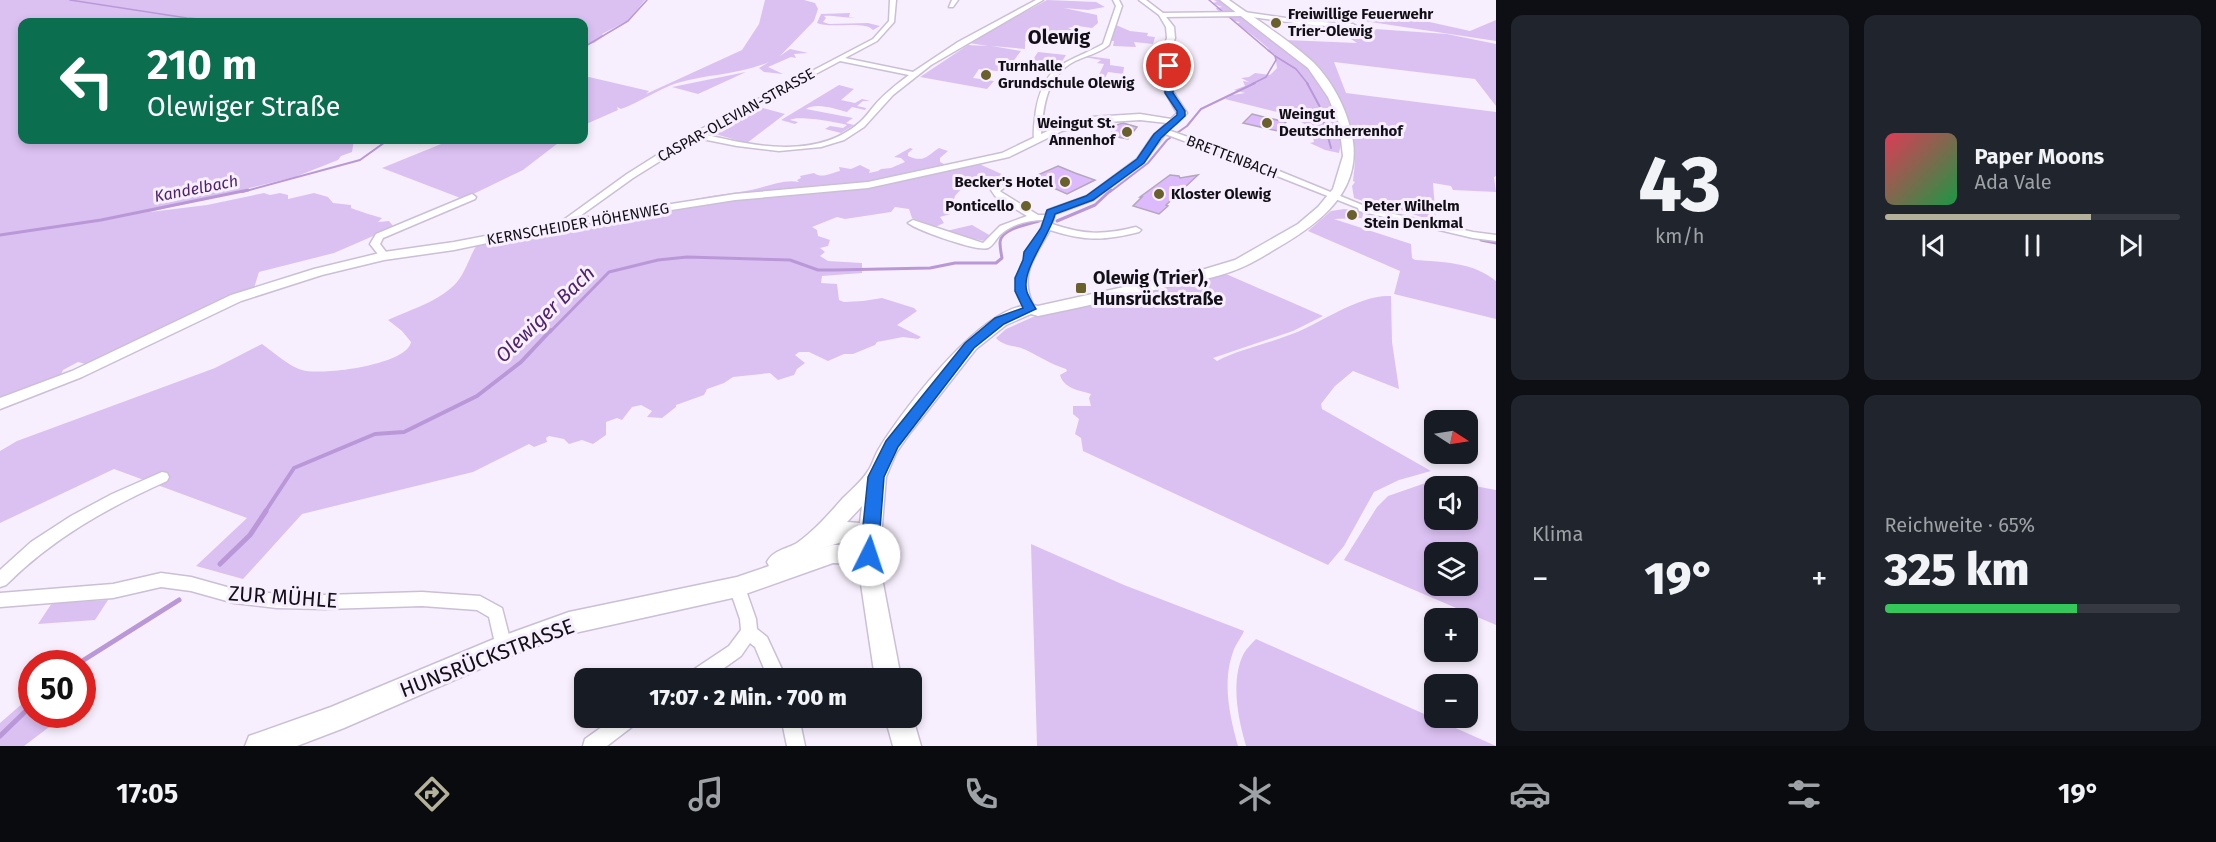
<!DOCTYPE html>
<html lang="de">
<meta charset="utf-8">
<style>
body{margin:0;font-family:"Fira Sans",sans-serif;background:#20242c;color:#f1f3f6;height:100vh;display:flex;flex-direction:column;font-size:22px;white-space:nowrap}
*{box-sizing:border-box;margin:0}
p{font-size:20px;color:#9ea1a6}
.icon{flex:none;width:33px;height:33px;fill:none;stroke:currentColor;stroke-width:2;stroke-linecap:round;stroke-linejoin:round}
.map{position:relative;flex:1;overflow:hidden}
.sheet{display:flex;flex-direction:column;gap:15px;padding:15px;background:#0d0f14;width:720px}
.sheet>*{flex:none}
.top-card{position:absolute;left:18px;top:18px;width:570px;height:126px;border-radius:12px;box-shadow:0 3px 9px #0003;background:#0b6e4f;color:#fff;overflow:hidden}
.needle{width:39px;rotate:102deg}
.buttons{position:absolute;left:1424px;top:410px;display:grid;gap:12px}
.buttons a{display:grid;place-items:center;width:54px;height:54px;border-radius:12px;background:#171b24;box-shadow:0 3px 9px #0003;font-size:30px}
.speed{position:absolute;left:18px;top:650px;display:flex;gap:12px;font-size:30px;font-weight:700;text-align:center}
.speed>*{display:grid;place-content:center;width:78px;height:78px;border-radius:50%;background:#171b24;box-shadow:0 3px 9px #0003;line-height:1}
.speed .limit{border:9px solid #d22;background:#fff;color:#111}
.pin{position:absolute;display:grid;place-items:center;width:51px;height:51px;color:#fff;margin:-26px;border:3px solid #fff;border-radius:50%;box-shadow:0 2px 6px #0007}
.me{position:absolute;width:66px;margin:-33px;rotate:4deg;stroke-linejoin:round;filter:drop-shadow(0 0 4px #0008)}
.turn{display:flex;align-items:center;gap:21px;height:126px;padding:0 30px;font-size:27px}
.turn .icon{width:78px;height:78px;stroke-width:2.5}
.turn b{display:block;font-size:42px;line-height:51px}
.big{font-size:45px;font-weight:800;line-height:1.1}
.sheet .tile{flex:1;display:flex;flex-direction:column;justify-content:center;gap:9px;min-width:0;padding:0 21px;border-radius:12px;background:#20242c}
.sheet .dial{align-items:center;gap:0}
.dial b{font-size:78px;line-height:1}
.song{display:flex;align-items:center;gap:18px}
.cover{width:72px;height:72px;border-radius:9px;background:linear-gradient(135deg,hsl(350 70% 55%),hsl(140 70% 35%))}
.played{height:6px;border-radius:3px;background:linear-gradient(90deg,#b4b19b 70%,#363941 70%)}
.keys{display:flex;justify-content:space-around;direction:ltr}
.heat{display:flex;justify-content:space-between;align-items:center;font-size:33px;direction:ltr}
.charge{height:9px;border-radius:4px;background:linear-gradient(90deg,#34c759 65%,#363941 0)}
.sheet .tiles{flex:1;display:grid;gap:15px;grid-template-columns:repeat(2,1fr)}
.trip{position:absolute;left:574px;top:668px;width:348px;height:60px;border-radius:12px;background:#171b24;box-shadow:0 3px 9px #0003;font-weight:800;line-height:60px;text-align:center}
.dock{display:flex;height:96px;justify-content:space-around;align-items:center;background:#090b0e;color:#9ea1a6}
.dock .icon{width:42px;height:42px}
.dock .active{color:#b4b19b}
.dock b{font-size:27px;color:#f1f3f6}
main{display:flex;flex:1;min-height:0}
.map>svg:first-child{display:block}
.green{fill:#dbc1f2;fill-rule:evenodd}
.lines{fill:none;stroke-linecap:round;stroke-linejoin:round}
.stream-far4{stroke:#ba98d7;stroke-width:1.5}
.stream-far3{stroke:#ba98d7;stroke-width:2}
.stream-far2{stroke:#ba98d7;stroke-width:3}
.stream-far1{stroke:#ba98d7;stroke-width:4}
.stream{stroke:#ba98d7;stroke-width:5}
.building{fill:#ddbafb;stroke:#b3a7bd;stroke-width:1.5}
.minor-casing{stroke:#cbbfd6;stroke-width:3}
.tertiary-casing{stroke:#cbbfd6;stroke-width:3}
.secondary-casing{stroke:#cbbfd6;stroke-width:3}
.minor{fill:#fff;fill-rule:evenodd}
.tertiary{fill:#fff;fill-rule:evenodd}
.secondary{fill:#fff;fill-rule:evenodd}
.route{fill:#1a73e8;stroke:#114b97;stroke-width:1.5}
.poi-dot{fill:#69602c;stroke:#f7effd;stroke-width:2}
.labels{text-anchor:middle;stroke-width:6;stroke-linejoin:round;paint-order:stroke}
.far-poi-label{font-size:15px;font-weight:bold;fill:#130f17;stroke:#f7effd;text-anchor:start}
.far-street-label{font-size:15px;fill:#130f17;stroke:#f7effd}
.far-water-label{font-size:16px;font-style:italic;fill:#4f226c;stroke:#f7effd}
.poi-label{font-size:18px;font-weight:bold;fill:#130f17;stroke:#f7effd;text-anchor:start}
.far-district-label{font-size:20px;font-weight:bold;fill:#130f17;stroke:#f7effd}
.water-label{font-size:20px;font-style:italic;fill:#4f226c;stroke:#f7effd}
.near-street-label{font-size:21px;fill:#130f17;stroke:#f7effd}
</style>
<main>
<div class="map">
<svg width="1496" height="746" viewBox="0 0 1496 746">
<rect width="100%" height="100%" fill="#f7effd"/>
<g class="green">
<path d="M0,0H645L629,20L602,34L604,36L594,43L584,45V22H22V140H354L352,152L341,156L338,160L295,177L150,212L207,205L264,193L270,195L280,193L288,195V199L314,193L328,197L333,203L351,205V208C364,213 369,214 382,218L378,222L389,221L394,227L334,253L259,272L254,288L89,365L78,362L63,370L60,377L0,400Z"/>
<path d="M765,0H804L815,3L818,9L814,21L780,56L790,49L808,53L794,54L796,58L791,57L768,67L783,74L764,72L759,68L769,62C739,75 707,74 677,83C657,90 640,102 621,109L617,107L618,110L584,125V78L589,77L649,91L646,94L742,50L759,24Z"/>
<polygon points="1047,0 1096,2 1105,7 1088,10 1064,8 1097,15 1098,23 1092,28 1078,26 1068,28 1075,31 1073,44 1025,41 1025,49 992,46 1021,51 1005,72 979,69 973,78 994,81 987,89 920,77 968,45 988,46 969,43"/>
<path d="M1214,0H1221L1307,67V69L1316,76L1317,82L1330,96L1343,133L1339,136L1342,139L1339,153L1325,150L1310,143L1314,142L1313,138L1315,136L1306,132L1312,131L1309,127H1310L1301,122V118L1225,99L1232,95L1245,93L1234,90L1245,86L1243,81L1249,82L1241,78L1249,77L1255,73L1270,75L1277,68L1275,55L1267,51L1269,49C1260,41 1249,32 1237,24L1240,22L1233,21L1229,16L1217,10L1216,8L1222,7L1212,3L1217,2Z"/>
<polygon points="1371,9 1470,31 1496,20 1496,41 1318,14"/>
<path d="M850,13L849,17L856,18C845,18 830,15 824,16L826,18L823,22L829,24L868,23L880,26L873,30C865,20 831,29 817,23L821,14Z"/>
<polygon points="1116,25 1130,31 1148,33 1147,36 1155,37 1153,44 1134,42 1136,47 1113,46 1114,41 1111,41"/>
<path d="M1332,26L1447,34L1496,44V106L1475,79L1334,62L1346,93L1496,112V176L1494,177L1496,192L1453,190L1451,186L1433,183L1436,222L1368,199H1366L1370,203L1411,217L1354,198L1352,186L1355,182L1353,181C1364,116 1331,80 1286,40L1357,43Z"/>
<polygon points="1038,52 1066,55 1061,63 1041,71 1046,63 1032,61"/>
<polygon points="1087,56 1110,59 1110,65 1124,67 1123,74 1108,72 1103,82 1090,80 1091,76 1098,77 1104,64 1097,63 1101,60 1084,57"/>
<polygon points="746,72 698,94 672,87"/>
<path d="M839,85L854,89L841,100L855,103L862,99L870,101H863L857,106L866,108L865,110L852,107L847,112C836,109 816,102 806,109L853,118L846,123L854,125L841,133L825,129L830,126L843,128L847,125C837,122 797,115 790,120L798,122L795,124L781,120Z"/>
<polygon points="756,106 785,114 747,143 715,134 716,127"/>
<polygon points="451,140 562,140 523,170 463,199 382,168"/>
<path d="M910,148L913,149L908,153V156C924,163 927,156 939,148L948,151L940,158V162L946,165L977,163L1015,180L1003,183L986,179L962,188L955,196L952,206L946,208L950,214L940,217L944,223L935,227L912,218L909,209L895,207L891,212L845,219L837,217L812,227L817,230L818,236L830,240L828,246L820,248L825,252L820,256L828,261L862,263V273L822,276L821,283L837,284L839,300L844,302L863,301L882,298L914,308L917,311L897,325L921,337L918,339L903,337L877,342L875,345L853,354H844L828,361L809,352H799L795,355L805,363L797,369L794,375L778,380L770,373L733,377L724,383L707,389L704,395L676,405V407L662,418L647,417L652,411L641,405L632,407L622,420L617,418L606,422V435L593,444L582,440L569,444L564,439L549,436L546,438L547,442L534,447L529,444L473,472L302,514L243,579L196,566L247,518L114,469L0,523V451L17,441L215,368L262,344C272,351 290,367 302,370C321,376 407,365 411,342L402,331L388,320C411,309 445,300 460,278C467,268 470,255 477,245L552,228L652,211L657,213C692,195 714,197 751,190C767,187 783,179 799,182L797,180L801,178L800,176L814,173C822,179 831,173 840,171L839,167L851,169L860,165L870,170L869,173L878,171L881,169L891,168L905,162L901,158L894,157Z"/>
<path d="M1344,209L1364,211L1362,218L1334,219L1411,244L1412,258L1415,260C1443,262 1473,262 1496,281V319L1394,294L1400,271L1308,231L1331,211Z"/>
<path d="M972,225L991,236L985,241C970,238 960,237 946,231Z"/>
<path d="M1226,274L1323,316L1293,331L1213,358L1217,361C1240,349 1267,344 1292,334C1321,323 1360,294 1391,296L1392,342L1399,389L1353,371L1335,386L1321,404L1322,409L1431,471L1399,480L1374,492L1344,546L1328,565L1083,451L1081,438L1075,434L1079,419L1073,414V406H1091L1089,398L1091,394C1079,390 1064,389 1060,375L1067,371L1066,369C1051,364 1040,357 1026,350C1016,345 1004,347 996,338L1006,329L1033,317Z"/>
<path d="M1437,479L1496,490V625L1344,560L1377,507L1388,496ZM1434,486H1467V519H1434ZM1434,552H1467V585H1434Z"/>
<path d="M1031,544L1124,585L1244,631C1241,638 1235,645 1233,652C1222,682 1230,717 1238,746H1037Z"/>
<polygon points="108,600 95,620 38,624 52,603"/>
<path d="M1256,639L1496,746H1246C1238,719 1230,680 1244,653C1247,648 1252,643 1256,639Z"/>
<polygon points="31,696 32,714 62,714 61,718 24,746 0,746 0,723"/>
</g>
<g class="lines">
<g class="stream-far4">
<polyline points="70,0 187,18 239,22"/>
<polyline points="1209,0 1275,56 1276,60 1266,77 1252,84"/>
<polyline points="584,47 628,21 647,0"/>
<polyline points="1275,56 1296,69 1308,84"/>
</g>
<g class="stream-far3">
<polyline points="1307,83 1320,107 1331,148"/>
<polyline points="242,192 360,160 388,140"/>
<polyline points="1110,192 1148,163 1167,140 1187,126 1201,109 1255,83"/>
</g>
<g class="stream-far2">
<polyline points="1057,221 1095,205 1111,190"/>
<polyline points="0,235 101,220 248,190"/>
<polyline points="1481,240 1496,243"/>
<path d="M550,332L609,272L658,260L687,257L790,260L818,270H834L930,268L955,263H996L1002,258C1001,253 1000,247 1000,242C1001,229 1028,224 1039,221"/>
</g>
<polyline class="stream-far1" points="265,512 294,468 375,434 404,432 477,396 521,362 551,330"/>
<g class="stream">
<polyline points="220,564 250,535 266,511"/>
<polyline points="79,663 179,600"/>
<polyline points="0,736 32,705"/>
</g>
</g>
<g class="building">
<polygon points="1252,114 1264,117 1286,122 1278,131 1243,123"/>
<polygon points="1123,123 1137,127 1128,139 1111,136 1113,126"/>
<polygon points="1058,166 1075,173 1095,180 1067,194 1031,178"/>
<polygon points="1170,175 1179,176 1180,178 1198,175 1166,205 1168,206 1159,214 1133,206 1142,197 1140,197"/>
</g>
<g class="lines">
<g class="minor-casing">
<g id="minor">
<path d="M890,0H896L894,22L877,41L845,58L913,72L958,42L1036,0H1043L931,65L893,95L864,127L844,140L821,147L779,151L737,146L697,138L633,178L566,226H560L558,224L627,174L684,138L873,39L889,21ZM840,61L909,75C897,84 884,94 874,106C869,112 865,118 859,123C816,160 753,146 703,134Z"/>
<polygon points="952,0 958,0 953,7 949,7"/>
<path d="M1113,0H1119L1122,6L1109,45C1099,53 1086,56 1075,61C1046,76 1043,107 1041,136L1044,138L1040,140L1034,139C1033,130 1035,119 1036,110C1045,62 1067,64 1103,44L1116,6Z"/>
<polygon points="1244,12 1307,21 1353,24 1356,26 1353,28 1300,24 1317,35 1315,38 1295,25 1295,23 1244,16 1162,17 1159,15 1162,13"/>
<polygon points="1156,60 1159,62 1158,73 1163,82 1170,84 1170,86 1157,83 1152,73 1153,62"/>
<path d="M1170,120L1177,122L1168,130L1250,159L1372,209L1473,232L1496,235V241L1473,238L1359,211L1358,208L1244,163L1165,134L1143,163L1093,200L1055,214L1052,224C1084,235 1103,235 1136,227L1141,230L1139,232C1104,241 1084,241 1050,230C1033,259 1018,276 1035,309L1034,311H1026C1001,270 1034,256 1044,220C1028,220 1012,224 1000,235C996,239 993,246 988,248C977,252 917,230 908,223L913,220L916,221L983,243L1000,226L1027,216L995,196L991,190L992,188L1004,185L1005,187L1000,191L1001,192L1038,215H1045L1048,210L1087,196L1137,159L1152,137Z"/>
<polygon points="472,194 476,197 475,199 383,238 380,244 389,256 387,258 381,258 370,244 376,234"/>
<path d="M162,472L167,473L169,477L167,481C107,508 53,538 6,585L0,587V570L31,542L71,516L112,494Z"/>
<polygon points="161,573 191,577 234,589 277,594 325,595 422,592 480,596 502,608 512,647 509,652 503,655 497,652 489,617 477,610 422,606 325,609 277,608 234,603 191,591 161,587 113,598 0,607 0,593 113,584"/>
<polygon points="737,580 743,582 756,619 757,629 767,637 786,678 768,678 755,647 750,643 741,656 710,678 687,678 690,672 729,646 741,630 740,619 729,587 731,582"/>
<polygon points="616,717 640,717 637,723 607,746 583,746 585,739"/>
<polygon points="781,717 799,717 805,746 787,746"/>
</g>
</g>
<g class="tertiary-casing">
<polygon id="tertiary" points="1139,0 1146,0 1163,13 1174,27 1175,38 1169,55 1174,72 1172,90 1187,113 1176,124 1140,120 1092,123 1062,131 1009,157 868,188 735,200 563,227 454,250 384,260 322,275 241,301 82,377 0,409 0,398 72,371 231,295 314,269 384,252 454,242 563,221 735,194 868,182 1002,153 1056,127 1091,117 1140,114 1171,119 1177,113 1164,90 1166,72 1161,55 1167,38 1166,27 1159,15"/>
</g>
<g class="secondary-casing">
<g id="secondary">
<path d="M1220,0H1229C1257,20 1288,39 1313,62C1334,83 1349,113 1353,142C1360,194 1317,225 1277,248C1267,254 1256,261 1245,266C1222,277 1196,281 1171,286C1127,297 1083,307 1038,316L1031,314L1006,325L976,349L910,433L896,453L886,477L880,549L882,578L901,678H875L858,564L833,563L737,597L570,634L512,655L344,728L297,746H245L249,736L331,707L494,639L569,612L737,577L769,566L767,562C773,550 787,549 797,543C814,531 829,514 843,498C851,490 862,481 868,471C873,464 875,454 880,447C904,409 989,294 1038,306L1205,269L1235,260L1298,224L1318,207L1333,189L1343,156L1339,123L1328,97L1308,68ZM862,506L860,523L847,522ZM848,540L859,541L858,545H833L820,549Z"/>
<polygon points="912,715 921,746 893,746 885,717"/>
</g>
</g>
<use href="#minor" class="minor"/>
<use href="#tertiary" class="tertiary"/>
<use href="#secondary" class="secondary"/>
</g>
<path class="route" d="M1169,64L1173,66V93L1185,111V116L1161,138L1144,163L1093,200L1055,214C1050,236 1020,270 1027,292C1029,298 1033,304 1036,309L1004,324L974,348L898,447L884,477L878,555L875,560L869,562L863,560L860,555L868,477L886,441L965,343L995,318L1023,308L1015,291V278L1023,260L1024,252L1041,228L1047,210L1086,196L1137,159L1154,134L1177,115V111L1165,93V66Z"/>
<g class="poi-dot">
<circle cx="1276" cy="23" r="6"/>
<circle cx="986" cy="75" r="6"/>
<circle cx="1267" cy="123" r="6"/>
<circle cx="1127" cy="132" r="6"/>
<circle cx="1065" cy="182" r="6"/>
<circle cx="1159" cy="194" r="6"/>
<circle cx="1026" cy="206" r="6"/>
<circle cx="1352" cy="215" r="6"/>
<rect x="1075" y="282" width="12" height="12" rx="3"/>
</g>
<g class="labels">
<g class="far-poi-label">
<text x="1288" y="19">Freiwillige Feuerwehr<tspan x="1288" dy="17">Trier-Olewig</tspan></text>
<text x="998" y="71">Turnhalle<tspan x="998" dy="17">Grundschule Olewig</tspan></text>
<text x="1279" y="119">Weingut<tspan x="1279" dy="17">Deutschherrenhof</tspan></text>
<text x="1115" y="128" text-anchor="end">Weingut St.<tspan x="1115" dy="17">Annenhof</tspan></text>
<text x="1053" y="187" text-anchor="end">Becker's Hotel</text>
<text x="1171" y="199">Kloster Olewig</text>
<text x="1014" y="211" text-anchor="end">Ponticello</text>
<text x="1364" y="211">Peter Wilhelm<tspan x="1364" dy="17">Stein Denkmal</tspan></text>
</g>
<g class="far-street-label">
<text transform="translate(736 115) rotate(-29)" y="5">CASPAR-OLEVIAN-STRASSE</text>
<text transform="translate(1232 157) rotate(21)" y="5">BRETTENBACH</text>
<text transform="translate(578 224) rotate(-10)" y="5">KERNSCHEIDER HÖHENWEG</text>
</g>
<g class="far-water-label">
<text transform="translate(196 188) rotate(-11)" y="6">Kandelbach</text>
</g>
<g class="poi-label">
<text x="1093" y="284">Olewig (Trier),<tspan x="1093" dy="21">Hunsrückstraße</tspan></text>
</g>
<g class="far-district-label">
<text x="1059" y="44">Olewig</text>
</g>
<g class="water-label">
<text transform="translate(545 314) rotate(-44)" y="7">Olewiger Bach</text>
</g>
<g class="near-street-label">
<text transform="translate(283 597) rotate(4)" y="7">ZUR MÜHLE</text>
<text transform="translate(487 658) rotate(-21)" y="7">HUNSRÜCKSTRASSE</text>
</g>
</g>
</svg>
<div class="buttons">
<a><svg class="needle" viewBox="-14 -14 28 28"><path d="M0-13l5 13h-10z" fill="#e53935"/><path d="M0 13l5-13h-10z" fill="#9ea1a6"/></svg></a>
<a><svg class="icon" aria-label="sound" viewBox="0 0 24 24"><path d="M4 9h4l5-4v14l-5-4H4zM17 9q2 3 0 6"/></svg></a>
<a><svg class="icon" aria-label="layers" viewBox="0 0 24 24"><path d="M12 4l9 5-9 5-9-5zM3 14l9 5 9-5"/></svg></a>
<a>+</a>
<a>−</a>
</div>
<div class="speed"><div class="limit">50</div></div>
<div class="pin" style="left:1169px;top:66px;background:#d93025"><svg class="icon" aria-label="arrive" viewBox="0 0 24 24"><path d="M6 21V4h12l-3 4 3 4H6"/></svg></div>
<svg class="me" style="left:869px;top:555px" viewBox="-20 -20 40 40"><circle r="19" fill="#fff"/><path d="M0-13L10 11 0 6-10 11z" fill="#1a73e8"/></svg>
<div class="trip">17:07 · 2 Min. · 700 m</div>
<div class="top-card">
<div class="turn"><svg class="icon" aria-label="left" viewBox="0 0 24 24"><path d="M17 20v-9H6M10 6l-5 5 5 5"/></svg><div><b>210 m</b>Olewiger Straße</div></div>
</div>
</div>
<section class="sheet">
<div class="tiles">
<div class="tile dial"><b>43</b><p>km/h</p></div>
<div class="tile">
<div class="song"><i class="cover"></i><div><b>Paper Moons</b><p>Ada Vale</p></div></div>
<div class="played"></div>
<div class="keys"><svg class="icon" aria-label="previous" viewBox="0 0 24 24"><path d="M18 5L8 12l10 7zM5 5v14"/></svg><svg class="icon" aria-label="pause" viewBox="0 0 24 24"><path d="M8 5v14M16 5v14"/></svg><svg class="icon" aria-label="next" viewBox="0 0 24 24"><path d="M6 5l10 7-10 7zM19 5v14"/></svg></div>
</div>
<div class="tile"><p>Klima</p>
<div class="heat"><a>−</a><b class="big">19°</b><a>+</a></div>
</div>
<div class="tile"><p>Reichweite · 65%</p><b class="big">325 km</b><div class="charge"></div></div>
</div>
</section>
</main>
<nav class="dock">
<b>17:05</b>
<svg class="icon active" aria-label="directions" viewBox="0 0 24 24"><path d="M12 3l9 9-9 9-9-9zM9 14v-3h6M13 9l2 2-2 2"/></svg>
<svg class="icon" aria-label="music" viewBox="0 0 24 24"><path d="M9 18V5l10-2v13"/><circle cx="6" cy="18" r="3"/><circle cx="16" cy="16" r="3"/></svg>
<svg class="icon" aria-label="phone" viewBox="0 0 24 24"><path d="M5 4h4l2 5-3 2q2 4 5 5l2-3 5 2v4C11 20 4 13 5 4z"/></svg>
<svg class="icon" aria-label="climate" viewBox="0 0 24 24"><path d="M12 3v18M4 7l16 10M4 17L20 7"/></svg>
<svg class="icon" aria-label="car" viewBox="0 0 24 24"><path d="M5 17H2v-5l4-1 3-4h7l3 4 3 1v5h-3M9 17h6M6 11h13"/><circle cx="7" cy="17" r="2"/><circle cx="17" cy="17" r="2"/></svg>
<svg class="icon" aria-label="filters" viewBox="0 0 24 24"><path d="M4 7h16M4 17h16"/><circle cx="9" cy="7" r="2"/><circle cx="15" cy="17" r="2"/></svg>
<b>19°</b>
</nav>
